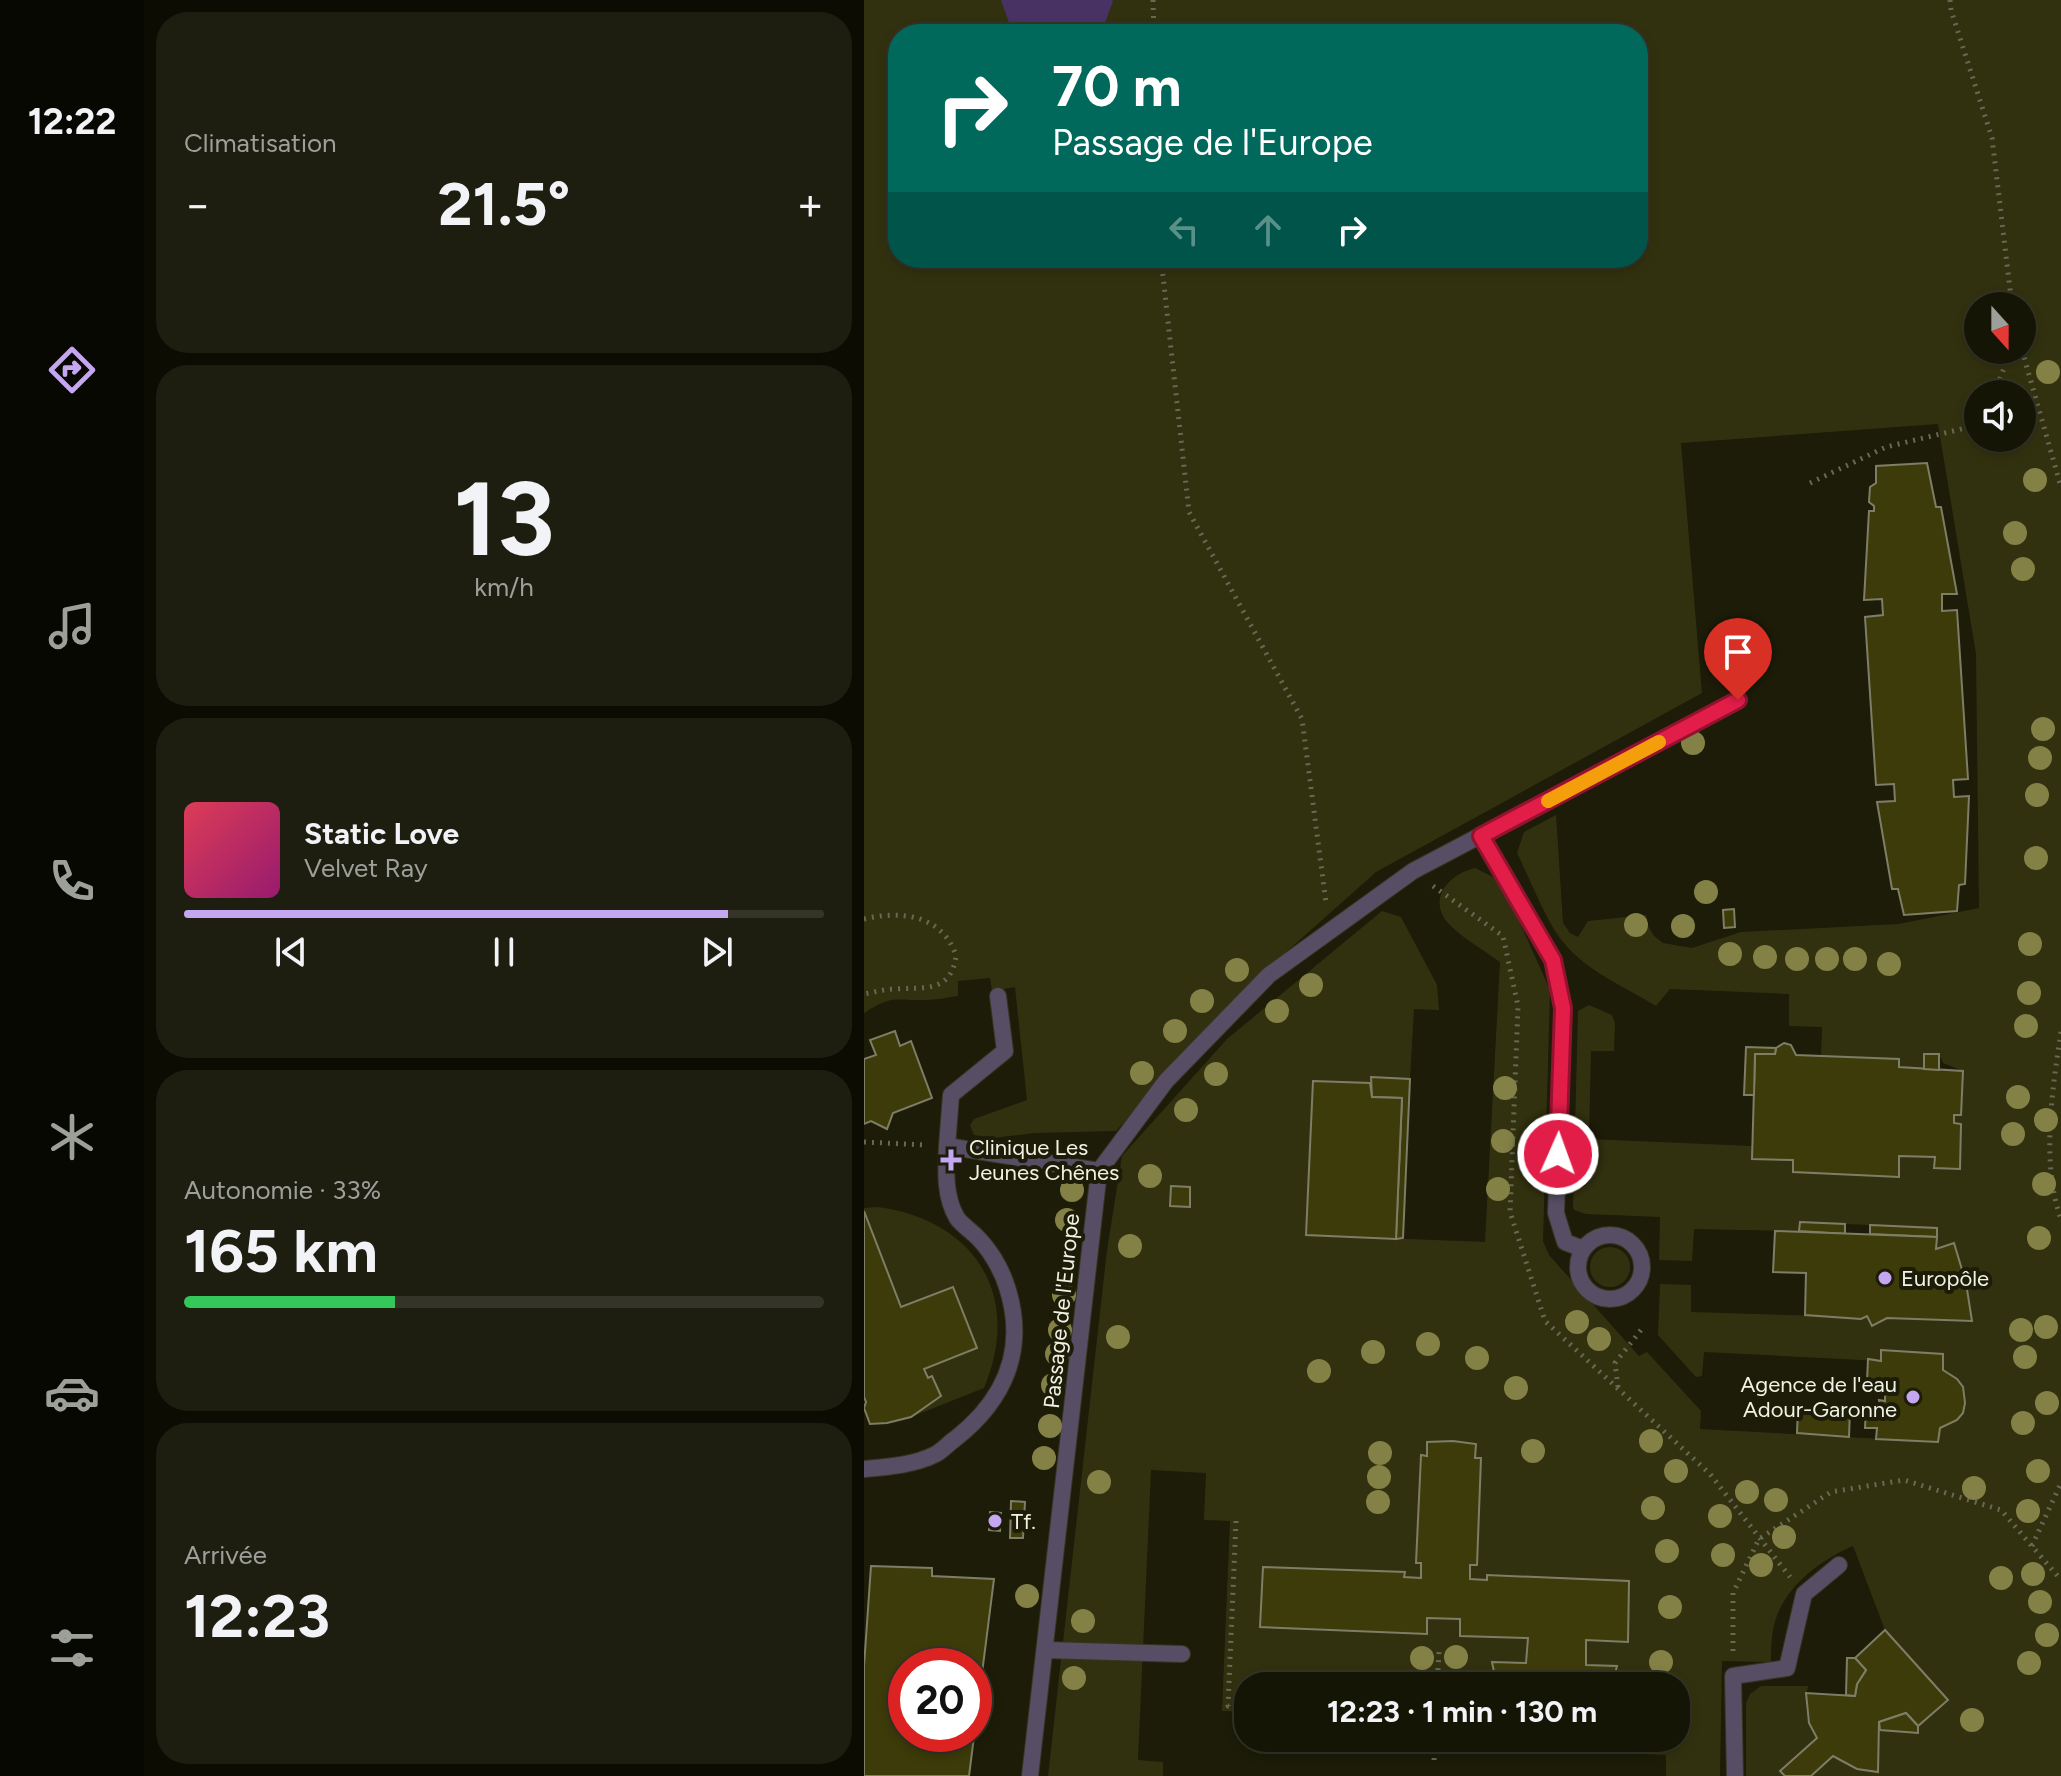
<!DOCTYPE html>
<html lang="fr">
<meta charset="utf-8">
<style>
body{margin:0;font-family:Figtree,sans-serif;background:#1e1e10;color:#f1f3f6;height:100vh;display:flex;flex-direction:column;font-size:30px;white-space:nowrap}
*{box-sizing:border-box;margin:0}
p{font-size:26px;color:#9d9f9b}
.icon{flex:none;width:44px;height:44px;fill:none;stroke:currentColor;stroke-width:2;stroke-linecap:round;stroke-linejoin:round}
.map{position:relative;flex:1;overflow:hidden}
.panel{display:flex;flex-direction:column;gap:12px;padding:12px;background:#0c0c03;width:720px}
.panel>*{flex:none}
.hud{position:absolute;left:24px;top:24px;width:760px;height:244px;border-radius:32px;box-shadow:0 4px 12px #0003,0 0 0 2px #343428;background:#00695c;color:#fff;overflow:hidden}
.needle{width:52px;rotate:159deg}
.buttons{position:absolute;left:1100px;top:292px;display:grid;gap:16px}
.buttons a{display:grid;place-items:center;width:72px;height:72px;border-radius:50%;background:#151506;box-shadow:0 4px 12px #0003,0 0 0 2px #343428;font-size:40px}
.speed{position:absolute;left:24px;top:1648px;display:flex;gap:16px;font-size:40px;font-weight:700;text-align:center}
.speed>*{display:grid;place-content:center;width:104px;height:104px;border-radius:50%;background:#151506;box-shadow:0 4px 12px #0003,0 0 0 2px #343428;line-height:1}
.speed .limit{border:12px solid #d22;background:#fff;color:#111}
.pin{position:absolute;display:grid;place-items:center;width:68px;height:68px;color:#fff;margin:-82px -34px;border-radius:50% 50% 50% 0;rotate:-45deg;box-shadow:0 0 8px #0007}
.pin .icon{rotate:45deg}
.me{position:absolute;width:88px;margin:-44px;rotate:2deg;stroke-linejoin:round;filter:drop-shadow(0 0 6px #0008)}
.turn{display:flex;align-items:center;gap:28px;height:168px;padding:0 32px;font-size:36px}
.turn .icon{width:104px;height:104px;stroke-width:2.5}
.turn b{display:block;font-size:56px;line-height:68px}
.lanes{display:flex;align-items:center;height:76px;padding:0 32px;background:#0003;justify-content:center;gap:40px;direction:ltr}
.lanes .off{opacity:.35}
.big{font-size:60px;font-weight:700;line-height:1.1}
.panel .widget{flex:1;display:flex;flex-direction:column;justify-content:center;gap:12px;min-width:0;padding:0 28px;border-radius:32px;background:#1e1e10}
.panel .dial{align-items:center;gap:0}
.dial b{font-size:104px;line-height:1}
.song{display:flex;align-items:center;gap:24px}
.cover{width:96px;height:96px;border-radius:12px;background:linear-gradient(135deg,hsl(350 70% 55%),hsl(320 70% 35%))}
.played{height:8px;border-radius:4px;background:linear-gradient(90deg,#c5a6f1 85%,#343428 85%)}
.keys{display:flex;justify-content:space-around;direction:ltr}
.heat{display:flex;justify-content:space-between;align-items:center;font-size:44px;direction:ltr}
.charge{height:12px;border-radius:6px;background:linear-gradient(90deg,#34c759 33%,#343428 0)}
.trip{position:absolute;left:370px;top:1672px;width:456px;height:80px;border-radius:32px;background:#151506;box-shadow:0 4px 12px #0003,0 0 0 2px #343428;font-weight:700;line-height:80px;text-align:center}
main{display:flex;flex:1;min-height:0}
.tab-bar{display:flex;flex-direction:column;width:144px;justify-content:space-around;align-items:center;background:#080802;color:#9d9f9b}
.tab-bar .icon{width:56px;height:56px}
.tab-bar .selected{color:#c5a6f1}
.tab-bar b{font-size:36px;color:#f1f3f6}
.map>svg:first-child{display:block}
.green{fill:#32310f;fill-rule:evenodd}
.water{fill:#483263}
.building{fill:#3d3b09;stroke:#7e7e67;stroke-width:2;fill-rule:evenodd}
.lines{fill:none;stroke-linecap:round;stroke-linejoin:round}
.lane-casing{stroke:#363622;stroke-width:18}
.path{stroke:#686857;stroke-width:5;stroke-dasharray:2 6;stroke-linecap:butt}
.lane{stroke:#574e65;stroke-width:16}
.tree{fill:#838146}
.route-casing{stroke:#92132f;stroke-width:20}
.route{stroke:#e11d48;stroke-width:14}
.slow{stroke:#f59e0b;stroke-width:14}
.poi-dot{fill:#c5a6f1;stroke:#1c1c08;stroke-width:3}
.labels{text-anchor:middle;stroke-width:8;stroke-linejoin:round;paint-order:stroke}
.poi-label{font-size:22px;fill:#f1f1e4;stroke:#1c1c08;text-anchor:start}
.street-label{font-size:22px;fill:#f1f1e4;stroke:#1c1c08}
</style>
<main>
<nav class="tab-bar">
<b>12:22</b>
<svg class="icon selected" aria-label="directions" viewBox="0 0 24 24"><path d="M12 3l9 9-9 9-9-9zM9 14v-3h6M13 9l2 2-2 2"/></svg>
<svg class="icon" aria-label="music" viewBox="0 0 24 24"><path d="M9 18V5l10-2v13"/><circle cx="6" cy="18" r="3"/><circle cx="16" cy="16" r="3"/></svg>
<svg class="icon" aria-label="phone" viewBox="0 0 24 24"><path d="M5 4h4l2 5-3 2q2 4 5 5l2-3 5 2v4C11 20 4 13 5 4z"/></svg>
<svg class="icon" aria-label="climate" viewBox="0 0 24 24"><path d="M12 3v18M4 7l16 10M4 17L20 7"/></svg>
<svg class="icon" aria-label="car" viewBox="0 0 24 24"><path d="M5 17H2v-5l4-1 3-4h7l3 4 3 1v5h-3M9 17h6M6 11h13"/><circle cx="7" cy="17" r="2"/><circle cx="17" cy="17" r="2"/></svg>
<svg class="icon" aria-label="filters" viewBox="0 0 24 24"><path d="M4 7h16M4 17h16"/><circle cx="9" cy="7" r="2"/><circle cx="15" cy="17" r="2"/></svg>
</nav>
<section class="panel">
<div class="widget"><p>Climatisation</p>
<div class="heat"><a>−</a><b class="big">21.5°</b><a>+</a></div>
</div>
<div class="widget dial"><b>13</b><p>km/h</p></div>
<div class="widget">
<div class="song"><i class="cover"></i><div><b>Static Love</b><p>Velvet Ray</p></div></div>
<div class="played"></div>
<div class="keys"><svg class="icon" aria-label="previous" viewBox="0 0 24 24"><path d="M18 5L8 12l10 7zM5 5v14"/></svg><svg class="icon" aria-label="pause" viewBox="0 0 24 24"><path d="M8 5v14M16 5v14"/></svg><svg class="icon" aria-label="next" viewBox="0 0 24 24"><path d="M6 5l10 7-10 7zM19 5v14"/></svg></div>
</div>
<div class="widget"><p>Autonomie · 33%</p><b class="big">165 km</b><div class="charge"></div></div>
<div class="widget"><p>Arrivée</p><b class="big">12:23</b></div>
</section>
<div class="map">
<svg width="1197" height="1776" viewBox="0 0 1197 1776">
<rect width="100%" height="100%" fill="#1c1c08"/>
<g class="green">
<path d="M0,0H1197V1776H947L969,1756L993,1769L1013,1772L1016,1730L1054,1733V1726L1084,1700L1021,1630L989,1546C954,1561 916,1590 909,1630C907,1640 907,1651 907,1662L858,1661L856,1776H802V1755L547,1744L548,1738H812V1686H748L752,1666L722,1665V1640L764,1642L623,1580L606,1579V1565H613L617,1458H611L612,1444L588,1441L563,1456L556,1455L552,1563H557V1578L540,1577V1572L399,1567L396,1627L563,1618L596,1619V1636L664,1638L662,1663H628L633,1686H384V1712L358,1711L366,1521L340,1520L342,1473L287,1470L274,1760L299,1762V1776H184L243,1250L258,1156L363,1039L518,911L537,917L573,985L575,1010L550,1009L546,1079L507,1077L506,1083L449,1081L443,1235L621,1242L636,962C621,951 603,941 589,928C561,904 581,875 611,868L635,880L642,892L686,990L679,1241L685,1255L775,1356L783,1352L837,1411L836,1429L1074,1442L1076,1428L1093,1420L1099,1413C1103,1393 1099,1378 1079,1370V1354L1018,1350L1017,1361L840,1352L838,1376L832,1377L794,1335L796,1284L827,1285V1312L1023,1318L1102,1283L1090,1243L1072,1249L1073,1228L936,1222L935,1231L830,1229L828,1261L795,1260L796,1217L722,1214L710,1210L709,1206L714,1011L725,1005L748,1015L751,1023L750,1051H727L725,1139L888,1146V1159L929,1160L930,1172L1035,1176V1156L1071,1157V1168L1095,1169L1097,1124L1090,1123V1115H1097L1099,1071L1079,1063L1075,1054H1060V1069L957,1056L958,1027L925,1026V994L806,989L792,1006C761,987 722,971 699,942C683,923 665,877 653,853L660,832L692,815L699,923L706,933L714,937L724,921L782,915L784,926L790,936L799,943L828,948L877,932L1035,924L1115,908L1112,654L1074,424L817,443L838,693L512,872L391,980L252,1131L171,1133L129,1138L110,1135L106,1125L110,1119L163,1100L151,987L128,991L126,978L94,981V996C84,997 73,1000 62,1000C30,1001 30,994 0,1013ZM34,34H774V258H34ZM1114,306H1158V350H1114ZM1114,394H1158V438H1114Z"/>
<path d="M14,1207C111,1220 159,1296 120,1388L47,1417L76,1396L68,1376L64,1378L60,1369L113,1347L89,1287L37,1307L0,1211V1208Z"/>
<circle cx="746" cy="1267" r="20"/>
<path d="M897,1686H944C940,1704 942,1723 953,1738L917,1770L921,1776H882V1703L886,1694Z"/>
</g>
<polygon class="water" points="137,0 248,0 249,1 237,34 149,34"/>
<g class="building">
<polygon points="1063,463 1072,507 1077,507 1093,594 1078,594 1078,611 1093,610 1104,779 1089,780 1090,797 1105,796 1101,884 1095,885 1093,911 1040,915 1034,889 1028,889 1013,802 1031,801 1030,784 1012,785 1001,617 1019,615 1018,599 1000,600 1005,511 1010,511 1010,506 1005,502 1006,487 1012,483 1012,466"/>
<polygon points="870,909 871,927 860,928 859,910"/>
<polygon points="31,1031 36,1046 47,1041 68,1098 29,1113 23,1129 7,1121 0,1124 0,1059 12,1055 6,1040"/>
<polygon points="920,1043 927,1045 932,1055 1035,1059 1035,1067 1099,1071 1097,1115 1090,1115 1090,1123 1097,1124 1096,1169 1070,1168 1071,1157 1035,1156 1035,1177 929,1172 929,1160 888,1159 891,1054 911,1054 912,1048"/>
<polygon points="882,1047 912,1048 911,1054 891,1054 890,1095 880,1095"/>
<polygon points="1060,1054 1075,1054 1075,1070 1060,1069"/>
<polygon points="507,1077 546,1079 539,1238 532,1239 538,1098 508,1097"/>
<polygon points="449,1081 506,1083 508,1097 538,1098 532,1239 442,1235"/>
<polygon points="307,1186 326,1187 326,1207 306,1206"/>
<polygon points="0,1211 37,1307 89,1287 113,1348 60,1369 64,1378 68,1376 77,1396 47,1417 23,1423 6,1424 0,1408 2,1402 0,1397"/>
<polygon points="936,1222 981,1224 981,1234 935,1231"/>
<polygon points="1006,1225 1073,1228 1073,1237 1006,1234"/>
<polygon points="911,1231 1073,1237 1072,1249 1090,1243 1102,1283 1108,1321 1023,1318 1008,1326 1003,1316 997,1319 941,1315 942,1273 909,1272"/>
<polygon points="1017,1350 1079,1354 1079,1370 1093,1379 1099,1387 1101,1403 1099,1413 1093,1420 1076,1428 1074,1442 1012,1439 1013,1428 1001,1428 1002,1406 1016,1406 1015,1400 1021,1401 1021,1386 1015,1385 1015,1381 1003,1381 1004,1359 1017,1361"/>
<polygon points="934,1408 986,1410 985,1437 933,1433"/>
<polygon points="589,1441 612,1444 611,1458 617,1458 613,1565 606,1565 606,1579 623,1580 623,1575 765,1581 764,1642 722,1640 722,1665 753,1666 748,1686 633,1686 628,1662 662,1663 664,1638 596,1636 596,1619 563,1618 563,1634 396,1627 399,1567 541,1572 540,1577 557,1578 557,1563 552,1563 557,1455 563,1456 563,1442"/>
<polygon points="147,1501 161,1502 159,1538 146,1538"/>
<polygon points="126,1512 137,1513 136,1531 125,1530"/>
<path d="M7,1566L68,1568V1576L130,1579L105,1776H0V1666ZM42,1666H110V1734H42Z"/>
<polygon points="1021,1630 1084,1700 1054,1726 1042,1713 1015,1722 1014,1772 993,1769 969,1756 947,1776 921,1776 916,1771 953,1738 945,1723 942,1693 991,1696 993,1684 1002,1670 991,1658"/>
<polygon points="983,1658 991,1658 1002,1670 993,1684 991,1696 982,1695"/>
<polygon points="1042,1713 1054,1726 1054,1733 1016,1730 1015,1722"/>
</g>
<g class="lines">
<g class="lane-casing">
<g id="lane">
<polyline points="617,836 689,960 699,1008 692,1213 701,1242 719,1249"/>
<polyline points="83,1146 87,1095 141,1051 134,996"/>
<circle cx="746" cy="1267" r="32"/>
<path d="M0,1469C23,1467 51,1465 72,1454C79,1450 85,1443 91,1439C141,1400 163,1349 143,1287C137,1268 125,1248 111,1235C106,1230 97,1224 93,1218C80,1196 82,1170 83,1146L235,1171"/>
<polyline points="181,1650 318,1654"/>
<polyline points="166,1776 235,1171 302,1081 405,975 549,871 874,700"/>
<polyline points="871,1776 869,1676 923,1668 940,1594 975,1565"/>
</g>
</g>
<g class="path">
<polyline points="289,0 290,34"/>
<polyline points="1086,0 1087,10 1128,138 1148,306"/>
<polyline points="297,258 325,512 438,719 462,903"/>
<polyline points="1158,350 1197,487"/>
<polyline points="1130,394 1147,350"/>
<polyline points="946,483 1022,447 1114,425"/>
<polyline points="569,886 639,936 654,1006 646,1212 681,1321 846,1474 926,1577"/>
<path d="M0,919C37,910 79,915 92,956C87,993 60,987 32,989C21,989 11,992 0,994"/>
<path d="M1197,1032C1188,1090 1177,1164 1197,1219"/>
<polyline points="0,1142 62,1145"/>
<polyline points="754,1387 751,1363 777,1330"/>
<polyline points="372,1521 364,1706 384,1706"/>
<polyline points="1168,1546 1197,1483"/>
<polyline points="869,1651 869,1593 895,1539 967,1492 1040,1480 1137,1510 1197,1580"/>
<polyline points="573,1686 575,1652"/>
<polyline points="570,1760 571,1738"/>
</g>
<use href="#lane" class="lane"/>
</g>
<g class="tree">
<circle cx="1184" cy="372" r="12"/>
<circle cx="1171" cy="480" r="12"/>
<circle cx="1151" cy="533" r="12"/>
<circle cx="1159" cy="569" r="12"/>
<circle cx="1179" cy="729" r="12"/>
<circle cx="829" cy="743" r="12"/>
<circle cx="1176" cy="758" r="12"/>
<circle cx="1173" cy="795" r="12"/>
<circle cx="1172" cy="858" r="12"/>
<circle cx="842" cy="892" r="12"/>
<circle cx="772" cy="925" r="12"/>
<circle cx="819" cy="926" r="12"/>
<circle cx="1166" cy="944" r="12"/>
<circle cx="866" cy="954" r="12"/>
<circle cx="901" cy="957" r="12"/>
<circle cx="933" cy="959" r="12"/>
<circle cx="963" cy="959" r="12"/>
<circle cx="991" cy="959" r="12"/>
<circle cx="1025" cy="964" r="12"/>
<circle cx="373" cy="970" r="12"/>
<circle cx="447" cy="985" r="12"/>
<circle cx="1165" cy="993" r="12"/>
<circle cx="338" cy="1001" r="12"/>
<circle cx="413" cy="1011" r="12"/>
<circle cx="1162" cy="1026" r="12"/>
<circle cx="311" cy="1031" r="12"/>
<circle cx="278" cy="1073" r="12"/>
<circle cx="352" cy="1074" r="12"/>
<circle cx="641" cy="1088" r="12"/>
<circle cx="1154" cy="1097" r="12"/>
<circle cx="322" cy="1110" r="12"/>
<circle cx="1182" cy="1120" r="12"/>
<circle cx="1149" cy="1134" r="12"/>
<circle cx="639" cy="1141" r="12"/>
<circle cx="286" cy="1176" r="12"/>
<circle cx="1180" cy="1184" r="12"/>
<circle cx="634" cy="1189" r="12"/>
<circle cx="208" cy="1190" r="12"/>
<circle cx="203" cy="1220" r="12"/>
<circle cx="1175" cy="1238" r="12"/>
<circle cx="266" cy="1246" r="12"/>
<circle cx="200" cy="1295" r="12"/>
<circle cx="713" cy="1322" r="12"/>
<circle cx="1182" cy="1327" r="12"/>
<circle cx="196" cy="1330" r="12"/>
<circle cx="1157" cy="1330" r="12"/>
<circle cx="254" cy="1337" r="12"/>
<circle cx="735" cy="1339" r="12"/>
<circle cx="564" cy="1344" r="12"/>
<circle cx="509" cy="1352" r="12"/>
<circle cx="193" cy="1354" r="12"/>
<circle cx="1161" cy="1357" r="12"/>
<circle cx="613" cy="1358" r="12"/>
<circle cx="455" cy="1371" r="12"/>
<circle cx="189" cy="1385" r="12"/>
<circle cx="652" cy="1388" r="12"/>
<circle cx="1183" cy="1403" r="12"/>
<circle cx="1159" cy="1423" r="12"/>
<circle cx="186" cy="1426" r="12"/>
<circle cx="787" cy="1441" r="12"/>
<circle cx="669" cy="1451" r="12"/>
<circle cx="516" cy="1453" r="12"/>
<circle cx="180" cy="1458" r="12"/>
<circle cx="812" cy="1471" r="12"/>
<circle cx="1174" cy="1471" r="12"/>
<circle cx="515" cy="1477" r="12"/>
<circle cx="235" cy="1482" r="12"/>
<circle cx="1110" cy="1488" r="12"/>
<circle cx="883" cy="1492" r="12"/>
<circle cx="912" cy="1500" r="12"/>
<circle cx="514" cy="1502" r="12"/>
<circle cx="789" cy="1508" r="12"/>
<circle cx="1164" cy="1511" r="12"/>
<circle cx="856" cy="1516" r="12"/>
<circle cx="920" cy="1537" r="12"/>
<circle cx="803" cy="1551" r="12"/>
<circle cx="859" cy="1555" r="12"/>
<circle cx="897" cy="1565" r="12"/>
<circle cx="1169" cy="1574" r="12"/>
<circle cx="1137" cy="1578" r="12"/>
<circle cx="163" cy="1596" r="12"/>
<circle cx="1176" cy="1602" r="12"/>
<circle cx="806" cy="1607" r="12"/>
<circle cx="219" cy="1621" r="12"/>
<circle cx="1183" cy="1635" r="12"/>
<circle cx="592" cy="1657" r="12"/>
<circle cx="558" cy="1658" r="12"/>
<circle cx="797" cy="1662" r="12"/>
<circle cx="1165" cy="1663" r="12"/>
<circle cx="210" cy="1678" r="12"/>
<circle cx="1108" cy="1720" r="12"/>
</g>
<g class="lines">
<g class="route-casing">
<polyline id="route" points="694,1154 699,1008 689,960 617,836 874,700"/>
</g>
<use href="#route" class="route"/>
<polyline class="slow" points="684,801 795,742"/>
</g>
<g class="poi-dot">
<path d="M83 1148h8v8h8v8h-8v8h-8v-8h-8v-8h8z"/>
<circle cx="1021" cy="1278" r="8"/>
<circle cx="1049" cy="1397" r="8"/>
<circle cx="131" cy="1521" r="8"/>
</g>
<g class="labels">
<g class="poi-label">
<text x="105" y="1155">Clinique Les<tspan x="105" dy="25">Jeunes Chênes</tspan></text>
<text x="1037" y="1286">Europôle</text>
<text x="1033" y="1392" text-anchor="end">Agence de l'eau<tspan x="1033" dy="25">Adour-Garonne</tspan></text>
<text x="147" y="1529">Tf.</text>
</g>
<g class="street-label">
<text transform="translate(197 1311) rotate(-84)" y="8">Passage de l'Europe</text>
</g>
</g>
</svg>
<div class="buttons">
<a><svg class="needle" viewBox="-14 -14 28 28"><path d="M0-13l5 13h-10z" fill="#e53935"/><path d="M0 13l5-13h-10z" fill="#9d9f9b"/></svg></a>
<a><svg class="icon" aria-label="sound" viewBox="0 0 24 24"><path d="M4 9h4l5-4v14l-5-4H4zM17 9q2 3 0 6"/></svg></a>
</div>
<div class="speed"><div class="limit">20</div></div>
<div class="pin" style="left:874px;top:700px;background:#d93025"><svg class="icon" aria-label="arrive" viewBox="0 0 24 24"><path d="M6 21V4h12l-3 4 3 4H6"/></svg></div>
<svg class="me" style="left:694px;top:1154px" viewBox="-20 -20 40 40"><circle r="17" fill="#e11d48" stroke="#fff" stroke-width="3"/><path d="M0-11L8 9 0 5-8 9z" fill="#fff"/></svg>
<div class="trip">12:23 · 1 min · 130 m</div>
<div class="hud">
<div class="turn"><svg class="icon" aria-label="right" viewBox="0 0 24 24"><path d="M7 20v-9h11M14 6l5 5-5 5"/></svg><div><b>70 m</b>Passage de l'Europe</div></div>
<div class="lanes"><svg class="icon off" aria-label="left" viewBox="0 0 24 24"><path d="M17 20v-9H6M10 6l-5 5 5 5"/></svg><svg class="icon off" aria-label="ahead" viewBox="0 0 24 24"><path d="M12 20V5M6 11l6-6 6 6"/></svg><svg class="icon" aria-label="right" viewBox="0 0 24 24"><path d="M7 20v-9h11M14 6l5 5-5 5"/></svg></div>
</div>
</div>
</main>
